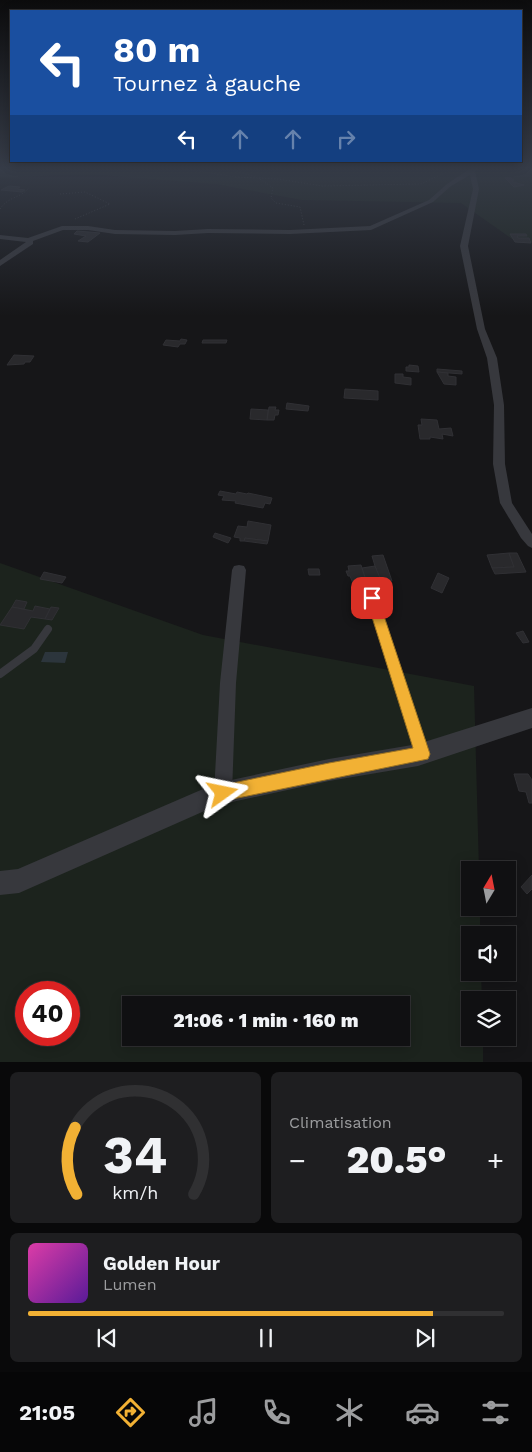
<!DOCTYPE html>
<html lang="fr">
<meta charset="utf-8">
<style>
body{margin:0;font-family:"Work Sans",sans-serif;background:#1e1e20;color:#f1f3f6;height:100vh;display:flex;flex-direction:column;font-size:19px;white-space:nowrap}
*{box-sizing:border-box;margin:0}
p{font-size:16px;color:#9c9d9f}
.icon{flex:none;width:28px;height:28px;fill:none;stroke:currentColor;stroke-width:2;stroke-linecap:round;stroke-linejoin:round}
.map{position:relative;height:1062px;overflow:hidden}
.side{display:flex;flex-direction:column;gap:10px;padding:10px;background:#09090a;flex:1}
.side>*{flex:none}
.banner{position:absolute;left:10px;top:10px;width:512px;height:152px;border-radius:0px;box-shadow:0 2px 12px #0003,0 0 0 1px #303032;background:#1a4fa0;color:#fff;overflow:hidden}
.needle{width:32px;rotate:10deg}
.buttons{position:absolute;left:461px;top:861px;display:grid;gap:10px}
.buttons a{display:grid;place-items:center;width:55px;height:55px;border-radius:0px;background:#101012;box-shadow:0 2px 12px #0003,0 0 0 1px #303032;font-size:25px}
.speed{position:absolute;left:15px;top:981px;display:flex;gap:10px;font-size:25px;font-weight:700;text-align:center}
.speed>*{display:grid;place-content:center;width:65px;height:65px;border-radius:50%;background:#101012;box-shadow:0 2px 12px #0003,0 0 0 1px #303032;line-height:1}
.speed .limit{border:8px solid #d22;background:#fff;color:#111}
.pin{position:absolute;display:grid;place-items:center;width:42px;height:42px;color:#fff;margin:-21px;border-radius:10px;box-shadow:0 2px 8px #0006}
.me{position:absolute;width:55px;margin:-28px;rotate:78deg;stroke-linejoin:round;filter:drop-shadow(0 0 4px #0008)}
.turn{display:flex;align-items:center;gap:18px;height:105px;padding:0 20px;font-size:22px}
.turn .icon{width:65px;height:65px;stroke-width:2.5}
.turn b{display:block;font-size:35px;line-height:42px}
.lanes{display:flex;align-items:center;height:48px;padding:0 20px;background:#0003;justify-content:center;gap:25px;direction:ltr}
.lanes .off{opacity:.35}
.big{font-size:38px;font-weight:800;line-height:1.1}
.side .widget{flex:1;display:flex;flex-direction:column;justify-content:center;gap:8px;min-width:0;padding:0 18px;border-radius:8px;background:#1e1e20}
.side .dial{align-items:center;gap:0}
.dial svg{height:130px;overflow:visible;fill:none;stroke:#303032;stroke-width:7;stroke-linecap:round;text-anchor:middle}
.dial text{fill:#f1f3f6;stroke:none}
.song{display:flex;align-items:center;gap:15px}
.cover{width:60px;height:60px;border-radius:8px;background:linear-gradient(135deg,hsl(320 70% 55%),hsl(270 70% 35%))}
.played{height:5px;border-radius:2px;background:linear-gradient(90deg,#f2b134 85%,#303032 85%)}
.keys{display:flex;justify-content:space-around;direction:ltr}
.heat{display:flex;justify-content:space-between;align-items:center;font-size:28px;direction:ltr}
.side .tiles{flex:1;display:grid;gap:10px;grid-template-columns:1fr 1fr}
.widget:last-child{grid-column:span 2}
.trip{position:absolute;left:122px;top:996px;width:288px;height:50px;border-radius:0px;background:#101012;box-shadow:0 2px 12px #0003,0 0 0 1px #303032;font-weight:800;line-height:50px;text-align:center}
.menu{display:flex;height:80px;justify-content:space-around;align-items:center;background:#060607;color:#9c9d9f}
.menu .icon{width:35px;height:35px}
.menu .on{color:#f2b134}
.menu b{font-size:22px;color:#f1f3f6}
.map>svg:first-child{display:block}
.green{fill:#1c231d;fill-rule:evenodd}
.water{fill:#2c353c}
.building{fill:#29292c;stroke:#303034}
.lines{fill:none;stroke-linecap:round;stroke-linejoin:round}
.path{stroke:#3d3f44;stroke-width:1;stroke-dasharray:1 2;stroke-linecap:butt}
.service-far1{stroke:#37383d;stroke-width:6}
.service{stroke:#37383d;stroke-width:8}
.minor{fill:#37383d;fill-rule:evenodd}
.tertiary{fill:#37383d;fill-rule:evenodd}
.route{fill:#f2b134;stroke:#9d7322}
</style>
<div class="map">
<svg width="532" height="1062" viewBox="0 0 532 1062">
<rect width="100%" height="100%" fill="#161618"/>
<g class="green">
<polygon points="0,168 532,168 532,242 518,243 461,203 302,200 215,184 87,174 0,178"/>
<path d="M0,563L203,635L474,686L479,870H470V908H480V935H470V972L481,973L482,1000H470V1038H483V1062H0ZM26,992H69V1035H26ZM131,1005H401V1038H131Z"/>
</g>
<polygon class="water" points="45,652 68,652 65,663 41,662"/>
<g class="building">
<polygon points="505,178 511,178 514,180 512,180 513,182 524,185 514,187"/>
<polygon points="9,186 20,187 17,189 25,190 22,192 1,190"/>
<polygon points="77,231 89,232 100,233 88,242 78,241 86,236 74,234"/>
<polygon points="510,234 526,234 527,236 517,236 518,238 529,238 531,243 515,242"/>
<polygon points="181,339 187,340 185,344 180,344 178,347 163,345 166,340 180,341"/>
<polygon points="203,340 227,340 226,343 202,343"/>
<polygon points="14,355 34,356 30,362 25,362 24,364 7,365"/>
<polygon points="409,365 418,366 419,372 406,371 406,367 409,367"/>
<polygon points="437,369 462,371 462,374 437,372"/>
<polygon points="437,372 448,373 448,376 456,377 456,385 444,384"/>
<polygon points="395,374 403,374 403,377 411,378 411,385 395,383"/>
<polygon points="345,389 378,391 378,400 344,398"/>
<polygon points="287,403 309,406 308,411 286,409"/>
<polygon points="269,407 276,407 275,410 279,410 278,415 275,415 274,420 267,420"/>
<polygon points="251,409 268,410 267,420 250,419"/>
<polygon points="421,419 437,420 439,429 451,428 453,436 442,434 443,439 430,437 430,439 420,439 418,425 422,425"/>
<polygon points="220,491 236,494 237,492 247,494 248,493 272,498 270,504 265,503 263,508 235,503 236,501 222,500 224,496 218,495"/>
<polygon points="248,521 271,525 268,541 245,538 244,541 240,541 240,538 234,537 238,526 247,527"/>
<polygon points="215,533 231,538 228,543 213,537"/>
<polygon points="245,538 268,541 267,544 244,541"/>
<polygon points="509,553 514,567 492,568 487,555"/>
<polygon points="509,553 517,553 526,572 495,574 492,568 514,567"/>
<polygon points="383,555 392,581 381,583 375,566 372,556"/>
<polygon points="361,565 367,584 354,586 350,576 348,576 346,571 349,571 348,566"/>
<polygon points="375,566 380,578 366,580 362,568"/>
<polygon points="308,569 319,569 320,575 309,575"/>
<polygon points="44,572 66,577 62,583 40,579"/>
<polygon points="438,573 449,578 442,593 431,588"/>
<polygon points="16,600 27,602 24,609 12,607"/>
<polygon points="35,606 50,609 45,619 31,617 24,629 0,625 12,607 33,611"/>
<polygon points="51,607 59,608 52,620 45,619"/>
<polygon points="523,631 529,642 523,643 516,633"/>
<polygon points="514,774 528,774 532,780 532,803 529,803 526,792 519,791"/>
<polygon points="532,875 532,889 527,894 521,887"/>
</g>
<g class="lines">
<g class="path">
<polyline points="179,168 236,177 278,179 322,186 421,184 455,168"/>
<polyline points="238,168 237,171 255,177"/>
<polyline points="260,179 273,188 271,198 276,203 300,207 304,225"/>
<polyline points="60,194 85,192 110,204 75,219"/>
<path d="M0,209C9,196 19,199 29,188"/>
</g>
<polyline class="service-far1" points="372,598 380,623"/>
<g class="service">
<polyline points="380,622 421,750"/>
<polyline points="0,674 34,649 48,629"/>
</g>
<g class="minor">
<polygon points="471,168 477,168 475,171 479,189 468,246 485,329 497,358 504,405 505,464 512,503 532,534 532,548 528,546 521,538 500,503 493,464 494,405 487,358 477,329 460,246 473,189 470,175 451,186 433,202 371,230 290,234 208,233 175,235 115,234 88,230 63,230 33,241 33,244 0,266 0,260 26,242 0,239 0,235 28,238 62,226 88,226 115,230 175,231 208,229 290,230 370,226 429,200 447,184"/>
<polygon points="239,565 244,566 246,570 236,683 232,793 229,799 223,802 217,799 214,793 220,683 232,570 234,566"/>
</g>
<polygon class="tertiary" points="532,708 532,728 418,766 329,781 218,805 19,893 0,895 0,871 18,869 217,783 329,759 418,744"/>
</g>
<linearGradient id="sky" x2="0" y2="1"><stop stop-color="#0c0c0d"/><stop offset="0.53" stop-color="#363c48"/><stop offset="1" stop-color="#363c48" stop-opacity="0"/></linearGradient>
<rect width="532" height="316" fill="url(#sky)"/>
<polygon class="route" points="372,593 376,594 378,598 430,754 428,759 223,801 218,798 215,793 218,787 223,785 329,763 413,748 366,598 367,594"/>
</svg>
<div class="buttons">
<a><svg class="needle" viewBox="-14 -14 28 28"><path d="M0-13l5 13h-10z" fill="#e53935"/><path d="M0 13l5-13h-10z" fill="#9c9d9f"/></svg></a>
<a><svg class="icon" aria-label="sound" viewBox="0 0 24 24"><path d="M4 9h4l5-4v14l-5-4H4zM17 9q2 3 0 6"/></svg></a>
<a><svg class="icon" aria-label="layers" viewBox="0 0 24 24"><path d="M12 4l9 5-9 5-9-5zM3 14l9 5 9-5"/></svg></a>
</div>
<div class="speed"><div class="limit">40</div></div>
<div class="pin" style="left:372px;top:598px;background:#d93025"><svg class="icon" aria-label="arrive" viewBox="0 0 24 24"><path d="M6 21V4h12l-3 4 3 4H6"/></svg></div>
<svg class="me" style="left:223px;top:793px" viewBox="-20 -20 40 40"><path d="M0-17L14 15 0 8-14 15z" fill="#f2b134" stroke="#fff" stroke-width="4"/></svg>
<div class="trip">21:06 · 1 min · 160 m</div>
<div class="banner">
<div class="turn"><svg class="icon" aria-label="left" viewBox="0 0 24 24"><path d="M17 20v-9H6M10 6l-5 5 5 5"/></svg><div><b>80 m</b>Tournez à gauche</div></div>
<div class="lanes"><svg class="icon" aria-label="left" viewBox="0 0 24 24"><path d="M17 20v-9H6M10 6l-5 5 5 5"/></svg><svg class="icon off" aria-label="ahead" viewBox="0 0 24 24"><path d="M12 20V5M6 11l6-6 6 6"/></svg><svg class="icon off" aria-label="ahead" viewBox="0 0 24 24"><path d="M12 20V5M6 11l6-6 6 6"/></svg><svg class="icon off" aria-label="right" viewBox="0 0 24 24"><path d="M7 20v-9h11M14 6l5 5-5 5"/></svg></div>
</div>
</div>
<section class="side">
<div class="tiles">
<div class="widget dial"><svg viewBox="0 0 100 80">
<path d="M14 69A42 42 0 1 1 86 69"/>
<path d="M14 69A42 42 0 0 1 13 28" stroke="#f2b134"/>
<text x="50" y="56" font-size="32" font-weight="700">34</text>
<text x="50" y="72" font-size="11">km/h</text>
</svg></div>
<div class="widget"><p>Climatisation</p>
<div class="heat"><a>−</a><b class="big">20.5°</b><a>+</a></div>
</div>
<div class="widget">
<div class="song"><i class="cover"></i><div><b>Golden Hour</b><p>Lumen</p></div></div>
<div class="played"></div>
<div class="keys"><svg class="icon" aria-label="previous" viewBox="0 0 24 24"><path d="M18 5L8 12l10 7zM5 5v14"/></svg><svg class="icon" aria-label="pause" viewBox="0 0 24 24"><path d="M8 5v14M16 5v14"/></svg><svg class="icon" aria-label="next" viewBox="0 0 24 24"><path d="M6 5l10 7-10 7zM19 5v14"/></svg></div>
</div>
</div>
</section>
<nav class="menu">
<b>21:05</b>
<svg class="icon on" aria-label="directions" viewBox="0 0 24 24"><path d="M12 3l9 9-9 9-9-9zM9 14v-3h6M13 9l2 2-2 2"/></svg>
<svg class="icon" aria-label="music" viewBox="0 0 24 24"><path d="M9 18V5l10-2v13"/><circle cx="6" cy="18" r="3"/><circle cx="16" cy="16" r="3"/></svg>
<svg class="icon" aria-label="phone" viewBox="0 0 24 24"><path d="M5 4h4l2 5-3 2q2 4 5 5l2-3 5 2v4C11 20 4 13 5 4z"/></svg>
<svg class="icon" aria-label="climate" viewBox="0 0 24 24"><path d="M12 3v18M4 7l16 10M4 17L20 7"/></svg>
<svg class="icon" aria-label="car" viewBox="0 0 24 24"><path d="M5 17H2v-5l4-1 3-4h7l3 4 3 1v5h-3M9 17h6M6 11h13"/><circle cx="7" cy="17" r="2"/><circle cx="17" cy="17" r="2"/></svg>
<svg class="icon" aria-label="filters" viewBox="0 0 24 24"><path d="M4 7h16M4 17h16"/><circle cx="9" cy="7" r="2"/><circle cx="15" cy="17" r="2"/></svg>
</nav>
